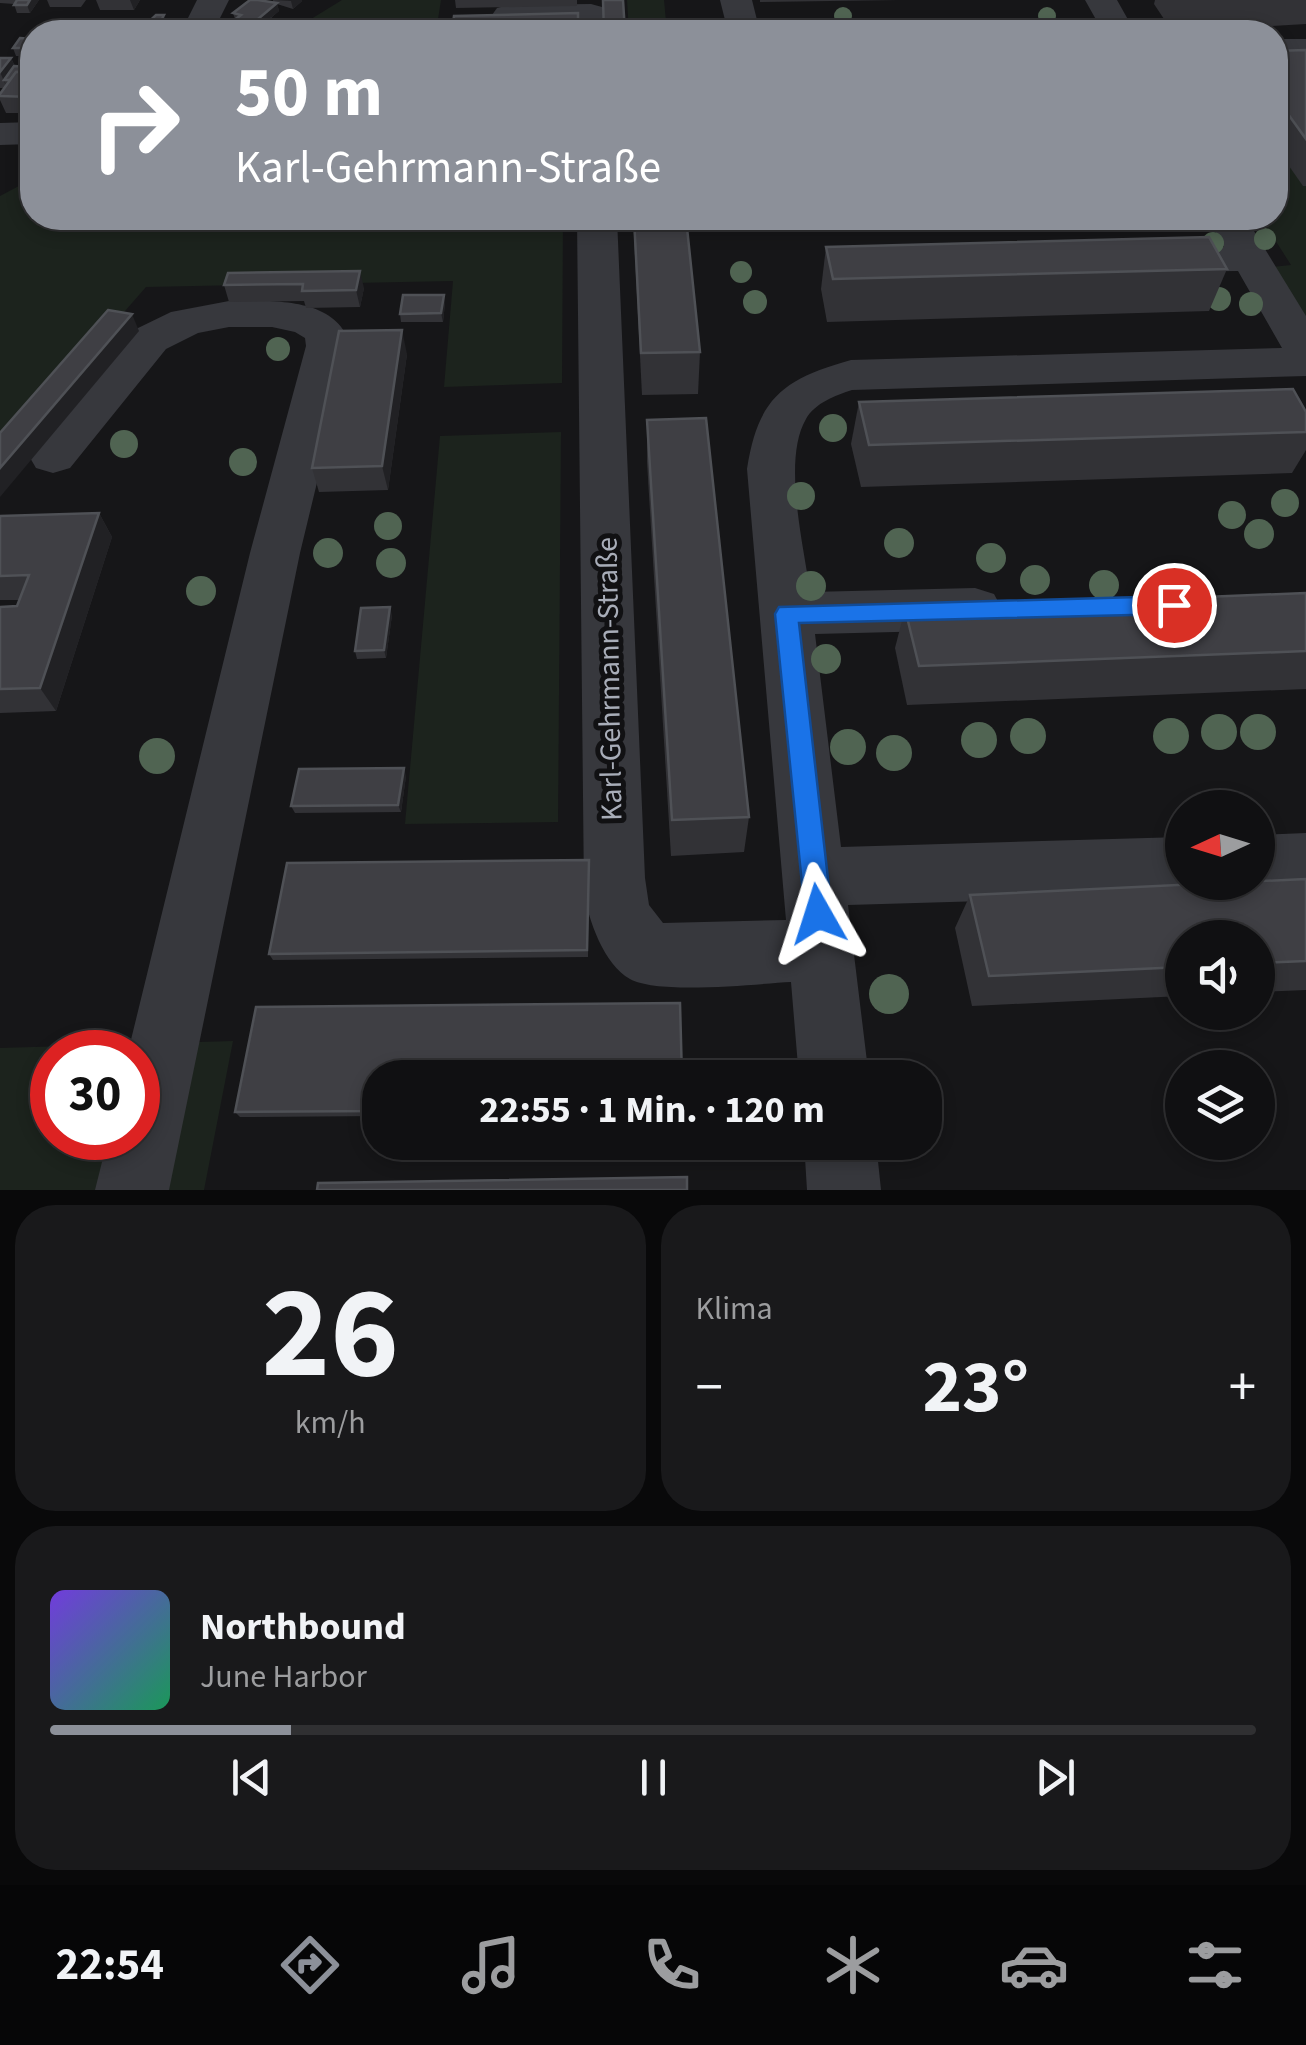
<!DOCTYPE html>
<html lang="de">
<meta charset="utf-8">
<style>
body{margin:0;font-family:"Source Sans 3",sans-serif;background:#19191b;color:#f1f3f6;height:100vh;display:flex;flex-direction:column;font-size:38px;white-space:nowrap}
*{box-sizing:border-box;margin:0}
p{font-size:32px;color:#9c9d9f}
.icon{flex:none;width:55px;height:55px;fill:none;stroke:currentColor;stroke-width:2;stroke-linecap:round;stroke-linejoin:round}
.map{position:relative;height:1190px;overflow:hidden}
.details{display:flex;flex-direction:column;gap:15px;padding:15px;background:#09090a;flex:1}
.details>*{flex:none}
.guide{position:absolute;left:20px;top:20px;width:1268px;height:210px;border-radius:40px;box-shadow:0 5px 15px #0003,0 0 0 2px #303032;background:#8c9099;color:#fff;overflow:hidden}
.needle{width:65px;rotate:266deg}
.tools{position:absolute;left:1165px;top:790px;display:grid;gap:20px}
.tools a{display:grid;place-items:center;width:110px;height:110px;border-radius:50%;background:#101012;box-shadow:0 5px 15px #0003,0 0 0 2px #303032;font-size:50px}
.speed{position:absolute;left:30px;top:1030px;display:flex;gap:20px;font-size:50px;font-weight:700;text-align:center}
.speed>*{display:grid;place-content:center;width:130px;height:130px;border-radius:50%;background:#101012;box-shadow:0 5px 15px #0003,0 0 0 2px #303032;line-height:1}
.speed .limit{border:15px solid #d22;background:#fff;color:#111}
.pin{position:absolute;display:grid;place-items:center;width:85px;height:85px;color:#fff;margin:-42px;border:5px solid #fff;border-radius:50%;box-shadow:0 2px 10px #0007}
.me{position:absolute;width:110px;margin:-55px;rotate:354deg;stroke-linejoin:round;filter:drop-shadow(0 0 8px #0008)}
.turn{display:flex;align-items:center;gap:35px;height:210px;padding:0 50px;font-size:45px}
.turn .icon{width:130px;height:130px;stroke-width:2.5}
.turn b{display:block;font-size:70px;line-height:85px}
.big{font-size:75px;font-weight:700;line-height:1.1}
.details .tile{flex:1;display:flex;flex-direction:column;justify-content:center;gap:15px;min-width:0;padding:0 35px;border-radius:40px;background:#19191b}
.details .dial{align-items:center;gap:0}
.dial b{font-size:130px;line-height:1}
.song{display:flex;align-items:center;gap:30px}
.cover{width:120px;height:120px;border-radius:15px;background:linear-gradient(135deg,hsl(260 70% 55%),hsl(150 70% 35%))}
.played{height:10px;border-radius:5px;background:linear-gradient(90deg,#8c9099 20%,#303032 20%)}
.keys{display:flex;justify-content:space-around;direction:ltr}
.heat{display:flex;justify-content:space-between;align-items:center;font-size:55px;direction:ltr}
.details .tiles{flex:1;display:grid;gap:15px;grid-template-columns:1fr 1fr}
.tile:last-child{grid-column:span 2}
.trip{position:absolute;left:362px;top:1060px;width:580px;height:100px;border-radius:40px;background:#101012;box-shadow:0 5px 15px #0003,0 0 0 2px #303032;font-weight:700;line-height:100px;text-align:center}
.dock{display:flex;height:160px;justify-content:space-around;align-items:center;background:#060607;color:#9c9d9f}
.dock .icon{width:70px;height:70px}
.dock .selected{color:#8c9099}
.dock b{font-size:45px;color:#f1f3f6}
.map>svg:first-child{display:block}
.green{fill:#1c231d;fill-rule:evenodd}
.lines{fill:none;stroke-linecap:round;stroke-linejoin:round}
.minor{fill:#37383d;fill-rule:evenodd}
.tree{fill:#506452}
.wall{fill:#323236}
.shaded-wall{fill:#212124}
.building{fill:#3f3f44;stroke:#4f5156;stroke-width:2.5}
.route{fill:#1a73e8;stroke:#114b97;stroke-width:2.5}
.labels{text-anchor:middle;stroke-width:10;stroke-linejoin:round;paint-order:stroke}
.street-label{font-size:30px;fill:#a8adb8;stroke:#111113}
</style>
<div class="map">
<svg width="1306" height="1190" viewBox="0 0 1306 1190">
<rect width="100%" height="100%" fill="#161618"/>
<g class="green">
<polygon points="342,0 441,0 436,32 290,32"/>
<polygon points="627,0 664,0 667,32 629,32"/>
<polygon points="1306,51 1306,323 1272,267 1291,265 1261,218 1275,218 1275,52"/>
<polygon points="32,179 32,218 563,218 562,383 444,387 453,281 146,287 0,454 0,196"/>
<polygon points="561,432 558,822 405,824 440,436"/>
<path d="M233,1041L204,1190H0V1048ZM52,1052H138V1138H52Z"/>
</g>
<g class="lines">
<g class="minor">
<polygon points="197,0 229,0 213,32 181,32"/>
<polygon points="720,0 752,0 760,32 728,32"/>
<polygon points="1085,0 1117,0 1135,32 1103,32"/>
<polygon points="591,4 602,7 607,14 602,21 508,25 497,22 492,15 497,8 508,5"/>
<rect x="1275" y="39" width="31" height="20"/>
<polygon points="32,122 32,144 0,145 0,123"/>
<path d="M577,218H617L645,878L649,905L663,923L786,920L747,469C758,397 784,379 851,360L1282,348L1238,271L1149,272L1135,269L1129,260L1135,251L1224,247L1208,218H1246L1306,316V376L852,390C836,395 815,403 806,419C782,460 804,546 810,592L975,588L994,594L1002,609L994,624L975,630L815,634L841,847L1182,837V882H1206L1204,886L1182,895L848,905L869,1078H799L791,982C753,984 659,995 630,979C604,965 588,919 584,892Z"/>
<path d="M229,301C270,301 338,296 350,346L300,553L169,1190H95L108,1138H138V1052H128L250,553L306,346L305,338L295,332L272,327H229L198,333L166,349L70,468L53,473L36,468L29,456L136,329L171,312Z"/>
<polygon points="1306,833 1306,889 1258,892 1236,883 1258,882 1258,835"/>
<polygon points="804,1142 876,1142 881,1190 807,1190"/>
</g>
</g>
<g class="tree">
<circle cx="843" cy="16" r="9"/>
<circle cx="1047" cy="16" r="9"/>
<circle cx="1265" cy="239" r="11"/>
<circle cx="1213" cy="243" r="11"/>
<circle cx="741" cy="272" r="11"/>
<circle cx="1219" cy="299" r="12"/>
<circle cx="755" cy="302" r="12"/>
<circle cx="1251" cy="304" r="12"/>
<circle cx="278" cy="349" r="12"/>
<circle cx="833" cy="428" r="14"/>
<circle cx="124" cy="444" r="14"/>
<circle cx="243" cy="462" r="14"/>
<circle cx="801" cy="496" r="14"/>
<circle cx="1285" cy="503" r="14"/>
<circle cx="1232" cy="515" r="14"/>
<circle cx="388" cy="526" r="14"/>
<circle cx="1259" cy="534" r="15"/>
<circle cx="899" cy="543" r="15"/>
<circle cx="328" cy="553" r="15"/>
<circle cx="991" cy="558" r="15"/>
<circle cx="391" cy="563" r="15"/>
<circle cx="1035" cy="580" r="15"/>
<circle cx="1104" cy="585" r="15"/>
<circle cx="811" cy="586" r="15"/>
<circle cx="201" cy="591" r="15"/>
<circle cx="826" cy="659" r="15"/>
<circle cx="1219" cy="732" r="18"/>
<circle cx="1258" cy="732" r="18"/>
<circle cx="1028" cy="736" r="18"/>
<circle cx="1171" cy="736" r="18"/>
<circle cx="979" cy="740" r="18"/>
<circle cx="848" cy="747" r="18"/>
<circle cx="894" cy="753" r="18"/>
<circle cx="157" cy="756" r="18"/>
<circle cx="889" cy="994" r="20"/>
</g>
<g class="wall">
<polygon points="0,0 39,0 30,13 17,13 14,4 0,3"/>
<polygon points="47,0 86,0 81,7 50,7"/>
<polygon points="96,0 140,0 134,10 100,10"/>
<polygon points="273,0 302,1 293,9 277,4 279,11 259,28 262,29 262,27 283,29 278,32 205,32 233,23 233,21 235,19 233,13 273,3"/>
<polygon points="455,0 577,0 577,6 456,8"/>
<polygon points="760,0 899,0 760,2"/>
<polygon points="1155,0 1306,0 1306,24 1272,26 1168,25 1154,4"/>
<polygon points="167,24 162,32 143,32 142,28"/>
<polygon points="32,39 32,52 29,56 16,56 13,48"/>
<polygon points="1306,50 1306,186 1303,186 1275,146 1275,51"/>
<polygon points="0,58 11,58 15,66 31,67 32,70 32,113 6,113 0,100 0,94 4,88 0,88"/>
<polygon points="633,218 686,218 700,352 698,394 642,395"/>
<polygon points="826,247 1227,269 1209,311 827,322 821,289"/>
<polygon points="228,273 364,288 360,307 306,308 304,301 229,302 224,285"/>
<polygon points="445,303 443,322 401,322 400,314"/>
<polygon points="407,354 388,490 319,492 312,468"/>
<polygon points="859,402 1306,412 1306,450 1292,473 861,487 851,444"/>
<polygon points="647,420 749,817 744,852 671,856 647,462"/>
<polygon points="99,513 112,537 56,711 0,713 0,607 17,606 20,600 0,600 0,516"/>
<polygon points="1306,593 1306,689 907,705 895,648 905,609"/>
<polygon points="392,615 386,658 357,659 355,651"/>
<polygon points="406,776 401,812 295,813 291,806"/>
<polygon points="589,860 588,957 273,960 269,954"/>
<polygon points="1306,879 1306,990 1258,992 1258,938 1182,938 1182,996 972,1006 955,928 970,895"/>
<polygon points="380,1078 380,1116 240,1117 235,1112"/>
</g>
<g class="shaded-wall">
<polygon points="30,0 39,0 30,13 27,5"/>
<polygon points="130,0 140,0 134,10"/>
<polygon points="292,0 302,0 302,1 293,9 291,1"/>
<polygon points="277,3 279,11 254,32 246,32 253,27 252,24"/>
<polygon points="164,15 167,24 162,32 158,32 157,28"/>
<polygon points="281,21 283,29 278,32 273,32 272,28"/>
<polygon points="32,40 32,52 29,56 26,48"/>
<polygon points="11,58 18,74 4,80 7,88 0,72"/>
<polygon points="360,271 364,288 360,307 356,290"/>
<polygon points="444,295 445,303 443,322 441,313"/>
<polygon points="132,314 139,331 0,497 0,468"/>
<polygon points="402,330 407,354 388,490 382,466"/>
<polygon points="99,513 112,537 56,711 40,688"/>
<polygon points="390,607 392,615 386,658 384,650"/>
<polygon points="404,768 406,776 401,812 398,805"/>
</g>
<g class="building">
<polygon points="17,0 30,0 27,5 14,5"/>
<polygon points="250,0 258,0 277,3 252,24 233,21 241,15 233,13"/>
<polygon points="603,0 623,0 625,32 604,32"/>
<polygon points="578,13 578,32 452,32 454,16"/>
<polygon points="156,15 164,15 157,28 142,28"/>
<polygon points="271,19 281,21 272,28 262,27"/>
<polygon points="221,20 253,27 246,32 205,32"/>
<polygon points="1084,22 1090,32 780,32 778,28"/>
<polygon points="72,26 99,27 95,32 66,32"/>
<polygon points="253,27 265,29 261,32 255,32"/>
<polygon points="20,38 32,39 32,40 26,48 13,48"/>
<polygon points="1306,50 1306,139 1275,96 1275,51"/>
<polygon points="0,58 11,58 0,72"/>
<polygon points="14,66 31,67 27,72 16,72 10,80 4,80"/>
<polygon points="16,72 32,72 32,97 0,96 0,94"/>
<polygon points="634,218 686,218 700,352 641,353"/>
<polygon points="1209,237 1227,269 833,279 826,247"/>
<polygon points="360,271 356,290 302,291 303,284 224,285 228,273"/>
<polygon points="403,295 444,295 441,313 400,314"/>
<polygon points="108,310 132,314 0,468 0,433"/>
<polygon points="402,330 382,466 312,468 339,331"/>
<polygon points="1293,389 1306,412 1306,432 869,445 859,402"/>
<polygon points="706,418 749,817 672,820 647,420"/>
<polygon points="99,513 40,688 0,689 0,607 17,606 29,575 0,576 0,516"/>
<polygon points="1306,593 1306,651 919,666 905,609"/>
<polygon points="390,607 384,650 355,651 361,608"/>
<polygon points="404,768 398,805 291,806 299,769"/>
<polygon points="589,860 587,950 269,954 287,863"/>
<polygon points="1306,879 1306,961 1258,963 1258,938 1182,938 1182,967 989,976 970,895"/>
<polygon points="680,1003 682,1078 380,1078 380,1111 235,1112 256,1007"/>
<polygon points="687,1177 687,1190 317,1190 318,1183"/>
</g>
<polygon class="route" points="1174,596 1186,605 1174,614 799,623 832,914 828,923 818,927 809,923 805,914 775,614 779,607"/>
<g class="labels">
<g class="street-label">
<text transform="translate(609 679) rotate(-91)" y="10">Karl-Gehrmann-Straße</text>
</g>
</g>
</svg>
<div class="tools">
<a><svg class="needle" viewBox="-14 -14 28 28"><path d="M0-13l5 13h-10z" fill="#e53935"/><path d="M0 13l5-13h-10z" fill="#9c9d9f"/></svg></a>
<a><svg class="icon" aria-label="sound" viewBox="0 0 24 24"><path d="M4 9h4l5-4v14l-5-4H4zM17 9q2 3 0 6"/></svg></a>
<a><svg class="icon" aria-label="layers" viewBox="0 0 24 24"><path d="M12 4l9 5-9 5-9-5zM3 14l9 5 9-5"/></svg></a>
</div>
<div class="speed"><div class="limit">30</div></div>
<div class="pin" style="left:1174px;top:605px;background:#d93025"><svg class="icon" aria-label="arrive" viewBox="0 0 24 24"><path d="M6 21V4h12l-3 4 3 4H6"/></svg></div>
<svg class="me" style="left:818px;top:914px" viewBox="-20 -20 40 40"><path d="M0-17L14 15 0 8-14 15z" fill="#1a73e8" stroke="#fff" stroke-width="4"/></svg>
<div class="trip">22:55 · 1 Min. · 120 m</div>
<div class="guide">
<div class="turn"><svg class="icon" aria-label="right" viewBox="0 0 24 24"><path d="M7 20v-9h11M14 6l5 5-5 5"/></svg><div><b>50 m</b>Karl-Gehrmann-Straße</div></div>
</div>
</div>
<section class="details">
<div class="tiles">
<div class="tile dial"><b>26</b><p>km/h</p></div>
<div class="tile"><p>Klima</p>
<div class="heat"><a>−</a><b class="big">23°</b><a>+</a></div>
</div>
<div class="tile">
<div class="song"><i class="cover"></i><div><b>Northbound</b><p>June Harbor</p></div></div>
<div class="played"></div>
<div class="keys"><svg class="icon" aria-label="previous" viewBox="0 0 24 24"><path d="M18 5L8 12l10 7zM5 5v14"/></svg><svg class="icon" aria-label="pause" viewBox="0 0 24 24"><path d="M8 5v14M16 5v14"/></svg><svg class="icon" aria-label="next" viewBox="0 0 24 24"><path d="M6 5l10 7-10 7zM19 5v14"/></svg></div>
</div>
</div>
</section>
<nav class="dock">
<b>22:54</b>
<svg class="icon selected" aria-label="directions" viewBox="0 0 24 24"><path d="M12 3l9 9-9 9-9-9zM9 14v-3h6M13 9l2 2-2 2"/></svg>
<svg class="icon" aria-label="music" viewBox="0 0 24 24"><path d="M9 18V5l10-2v13"/><circle cx="6" cy="18" r="3"/><circle cx="16" cy="16" r="3"/></svg>
<svg class="icon" aria-label="phone" viewBox="0 0 24 24"><path d="M5 4h4l2 5-3 2q2 4 5 5l2-3 5 2v4C11 20 4 13 5 4z"/></svg>
<svg class="icon" aria-label="climate" viewBox="0 0 24 24"><path d="M12 3v18M4 7l16 10M4 17L20 7"/></svg>
<svg class="icon" aria-label="car" viewBox="0 0 24 24"><path d="M5 17H2v-5l4-1 3-4h7l3 4 3 1v5h-3M9 17h6M6 11h13"/><circle cx="7" cy="17" r="2"/><circle cx="17" cy="17" r="2"/></svg>
<svg class="icon" aria-label="filters" viewBox="0 0 24 24"><path d="M4 7h16M4 17h16"/><circle cx="9" cy="7" r="2"/><circle cx="15" cy="17" r="2"/></svg>
</nav>
